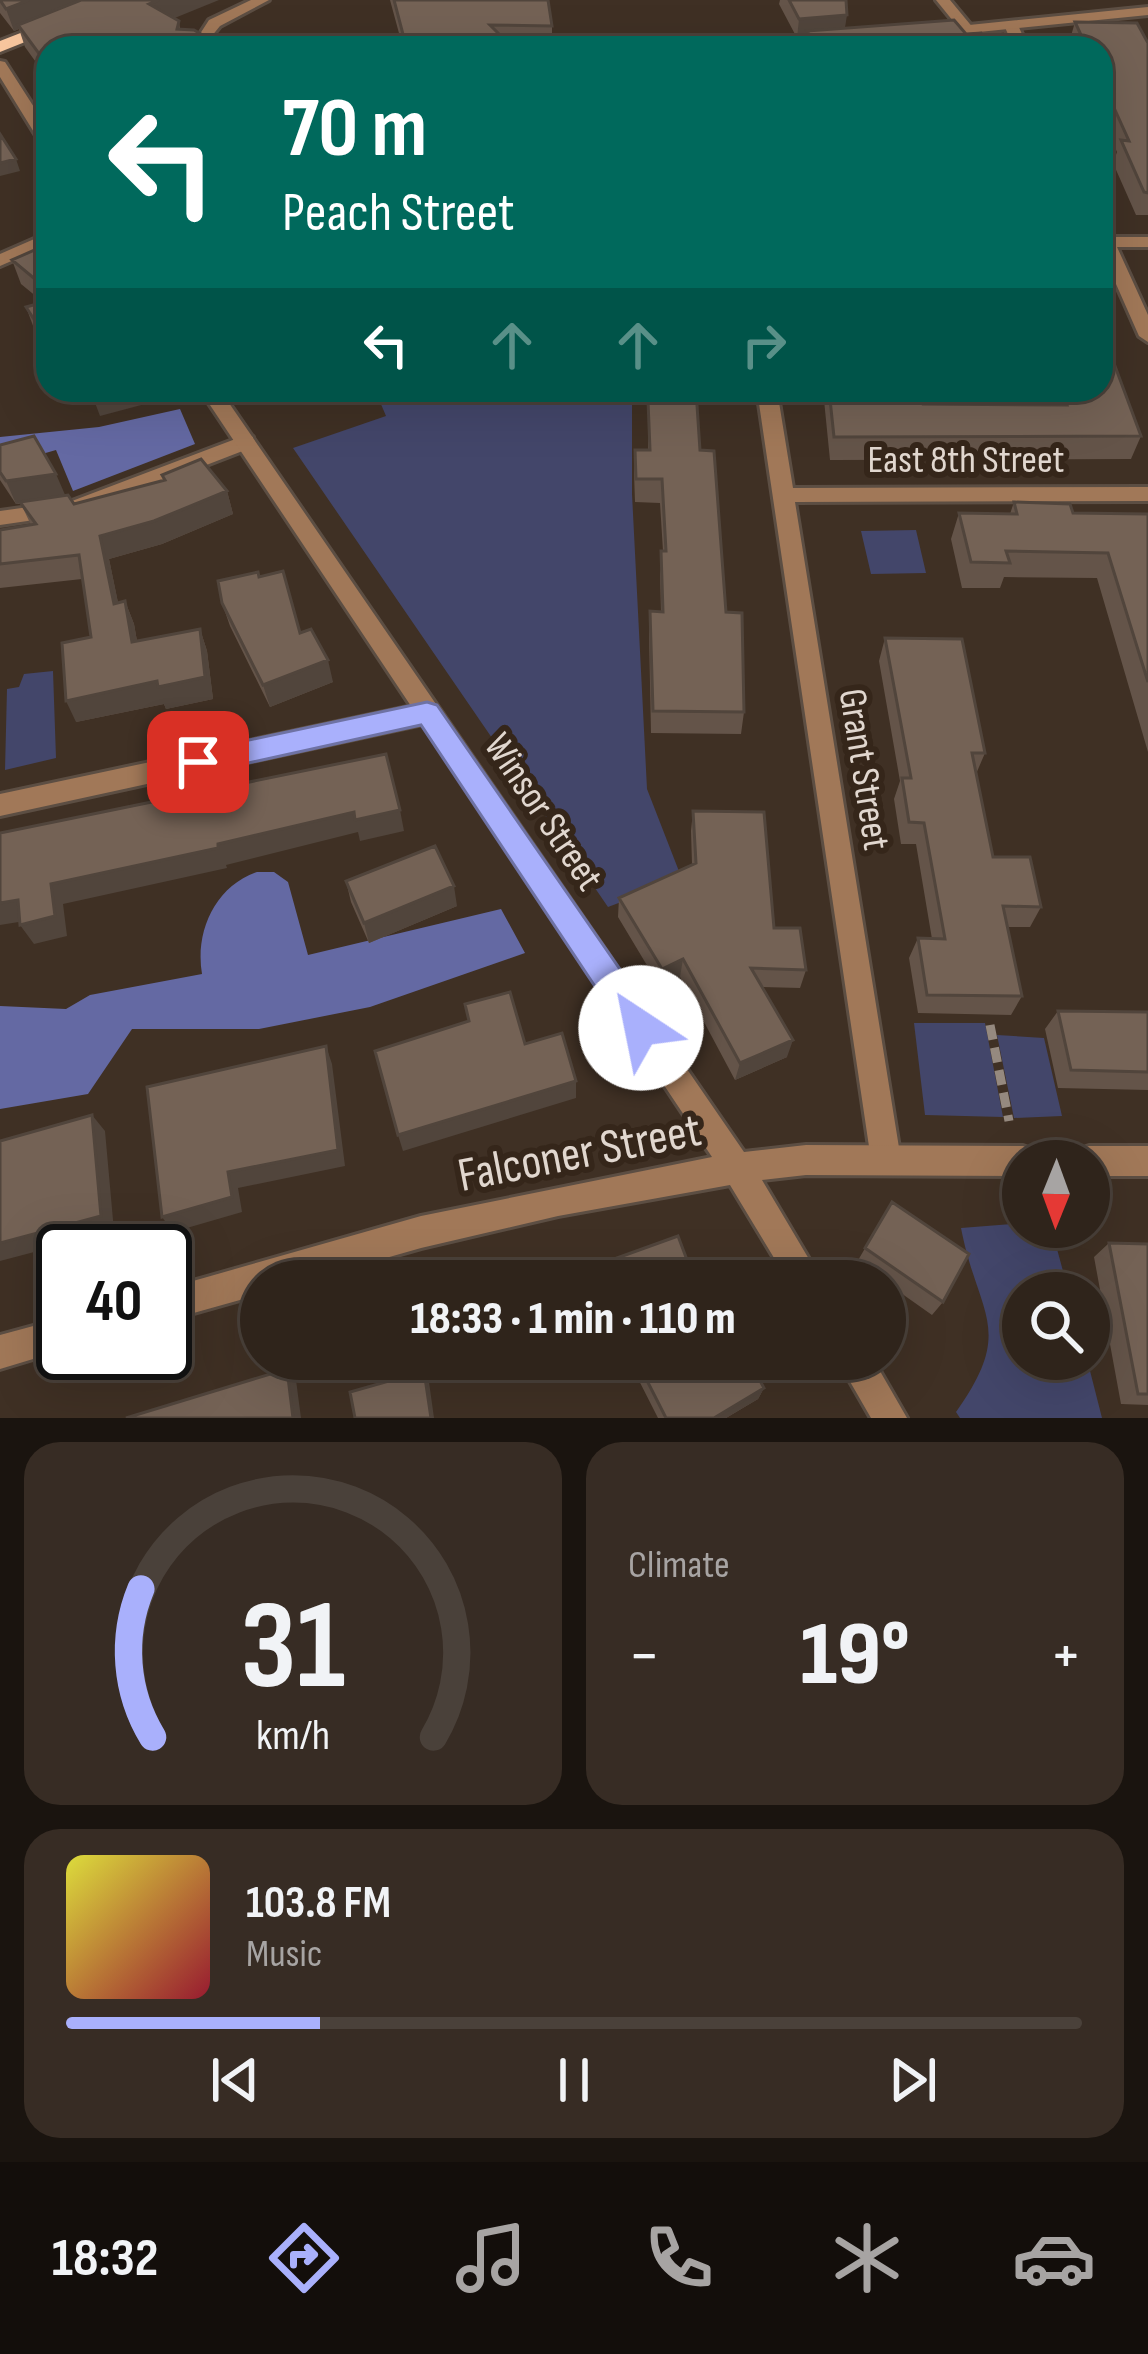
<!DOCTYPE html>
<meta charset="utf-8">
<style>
:root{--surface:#2f241b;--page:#372c24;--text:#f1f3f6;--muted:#a7a4a3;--line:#4a413a;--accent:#a9b0fc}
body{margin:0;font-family:"Sofia Sans Condensed",sans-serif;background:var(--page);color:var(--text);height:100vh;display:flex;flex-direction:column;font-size:45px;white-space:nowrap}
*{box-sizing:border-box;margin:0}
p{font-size:39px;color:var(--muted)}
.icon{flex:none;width:66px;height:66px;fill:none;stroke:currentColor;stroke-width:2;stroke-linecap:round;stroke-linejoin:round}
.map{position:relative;height:1418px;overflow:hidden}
.sheet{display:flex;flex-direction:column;gap:24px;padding:24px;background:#1a140f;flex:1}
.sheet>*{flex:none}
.guide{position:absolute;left:36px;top:36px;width:1077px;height:366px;border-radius:36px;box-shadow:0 12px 48px #0002,0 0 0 3px var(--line);background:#00695c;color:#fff;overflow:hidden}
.needle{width:78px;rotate:181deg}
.fabs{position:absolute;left:1002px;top:1140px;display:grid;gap:24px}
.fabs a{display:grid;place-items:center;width:108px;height:108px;border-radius:50%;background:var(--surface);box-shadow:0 12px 48px #0002,0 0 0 3px var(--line);font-size:60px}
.speed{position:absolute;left:36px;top:1224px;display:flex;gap:24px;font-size:60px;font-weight:700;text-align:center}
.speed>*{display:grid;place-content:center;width:156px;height:156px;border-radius:50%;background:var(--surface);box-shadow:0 12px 48px #0002,0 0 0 3px var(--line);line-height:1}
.speed .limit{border:6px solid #111;border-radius:18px;background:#fff;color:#111}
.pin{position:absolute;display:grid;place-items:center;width:102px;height:102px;color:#fff;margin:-51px;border-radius:24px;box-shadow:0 6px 18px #0006}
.me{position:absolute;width:132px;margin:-66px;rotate:326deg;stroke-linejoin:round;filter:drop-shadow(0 0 9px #0008)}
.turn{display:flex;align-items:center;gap:42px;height:252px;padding:0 48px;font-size:54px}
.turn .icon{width:156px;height:156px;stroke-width:2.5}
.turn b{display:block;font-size:84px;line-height:102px}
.lanes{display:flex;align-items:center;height:114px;padding:0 48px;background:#0003;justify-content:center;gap:60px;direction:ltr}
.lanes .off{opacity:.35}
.big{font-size:90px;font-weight:800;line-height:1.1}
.sheet .tile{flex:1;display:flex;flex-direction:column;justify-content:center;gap:18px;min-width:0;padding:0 42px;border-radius:36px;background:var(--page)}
.sheet .dial{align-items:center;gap:0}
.dial svg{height:312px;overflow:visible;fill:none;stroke:var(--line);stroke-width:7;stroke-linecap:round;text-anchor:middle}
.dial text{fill:var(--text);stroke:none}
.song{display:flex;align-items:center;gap:36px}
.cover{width:144px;height:144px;border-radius:18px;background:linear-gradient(135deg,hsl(60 70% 55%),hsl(350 70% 35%))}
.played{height:12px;border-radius:6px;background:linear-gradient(90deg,var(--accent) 25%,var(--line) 25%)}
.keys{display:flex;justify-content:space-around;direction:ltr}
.heat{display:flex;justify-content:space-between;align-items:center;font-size:66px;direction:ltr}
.sheet .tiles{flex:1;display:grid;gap:24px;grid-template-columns:1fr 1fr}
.tile:last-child{grid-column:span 2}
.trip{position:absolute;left:240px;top:1260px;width:666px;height:120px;border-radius:60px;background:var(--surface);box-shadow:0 12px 48px #0002,0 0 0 3px var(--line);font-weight:800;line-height:120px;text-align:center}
.tab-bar{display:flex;height:192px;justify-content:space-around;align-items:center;background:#130e0b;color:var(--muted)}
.tab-bar .icon{width:84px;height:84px}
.tab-bar .selected{color:var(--accent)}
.tab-bar b{font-size:54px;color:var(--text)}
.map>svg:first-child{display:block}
.green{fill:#43466a}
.forest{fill:#6469a3}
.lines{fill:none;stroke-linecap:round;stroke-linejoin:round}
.minor-casing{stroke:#5c4e43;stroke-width:6}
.tertiary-casing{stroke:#5c4e43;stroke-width:6}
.primary-casing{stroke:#5c4e43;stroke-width:6}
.path{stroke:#95897f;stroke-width:9;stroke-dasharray:15 8;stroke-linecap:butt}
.minor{fill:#a17858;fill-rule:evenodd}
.tertiary{fill:#a17858;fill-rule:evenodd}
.primary{fill:#f7c59d;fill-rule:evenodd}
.wall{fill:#645449}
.shaded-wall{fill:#51453c}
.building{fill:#746255;stroke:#51453c;stroke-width:3}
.route{fill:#a9b0fc;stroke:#6e72a4;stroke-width:3}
.labels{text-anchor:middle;stroke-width:12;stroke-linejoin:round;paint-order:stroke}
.street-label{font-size:39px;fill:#e1d7cf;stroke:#35261a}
.near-street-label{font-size:48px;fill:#e1d7cf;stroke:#35261a}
</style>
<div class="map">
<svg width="1148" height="1418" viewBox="0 0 1148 1418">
<rect width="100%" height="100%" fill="#3f3024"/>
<path class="green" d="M375 390H632V494L647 789 682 879 608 907 293 448 386 416Z
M916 530 926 573 871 574 861 531Z
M53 671 56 758 5 770 7 689 19 687 24 674Z
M914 1023H985L1003 1117 925 1115Z
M997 1035 1044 1038 1062 1116 1014 1118Z
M1023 1223V1227H1051L1069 1293H1023V1359H1087L1102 1418H960L956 1412C1016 1328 978 1316 961 1228Z"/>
<path class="forest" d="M180 409 195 444 73 491 56 450 0 466V437L99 427Z
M257 872H274L288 882 308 955 501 909 525 953 370 1007 259 1029H132L88 1094 0 1109V1006L66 1009 90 995 202 974C195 933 214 887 257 872Z"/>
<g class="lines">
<defs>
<path id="minor" d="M251 0H269L220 26 202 48H185L198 37 209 20Z
M936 0H950L974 29 972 32H962Z
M1011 21 1018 25 1028 48H1014L1004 25Z
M1101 225 1107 226 1113 237H1148V247H1117L1148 315V342L1139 336 1101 250Z
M48 233V245L0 266V254Z
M757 390H777L793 488 1148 487V501L795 502 901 1160 897 1171 886 1175 875 1171 871 1160Z
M246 435 253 437V447L82 513 0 525V511L72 501Z
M427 703 436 706 439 713 436 720 427 723 0 816V794Z"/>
<path id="tertiary" d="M1148 7V15L930 37 923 33 930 29Z
M835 38 842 42 840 45 770 48 777 44Z
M0 61 5 62 48 129V147L40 142 0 77Z
M200 390H220L744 1152 806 1145 1023 1146 1034 1150 1038 1161H1023V1176L806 1175 762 1180 822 1281H788L730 1185 558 1216 421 1248 305 1281H261V1294L165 1321V1289L421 1216 712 1157Z
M1089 1146H1148V1176H1089V1161H1074L1078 1150Z
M63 1318V1350L0 1369V1335Z
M837 1359H873L907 1418H871Z"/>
<path id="primary" d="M105 0H130L0 52V41Z"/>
</defs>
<use href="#minor" class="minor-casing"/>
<use href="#tertiary" class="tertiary-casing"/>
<use href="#primary" class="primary-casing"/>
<path class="path" d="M990 1025 1009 1121"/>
<use href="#minor" class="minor"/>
<use href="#tertiary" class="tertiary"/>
<use href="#primary" class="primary"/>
</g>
<path class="wall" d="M0 0 174 18 179 21 180 29 48 48V79L25 47 19 29 14 31 0 13Z
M390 0H548L552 26V47L403 48Z
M780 0H846L845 28 966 34 987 48H805L807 37 797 38 779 4Z
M1075 22 1148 43V215H1136L1113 163 1117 152 1101 116V48H1071L1069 43Z
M48 244V351L35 331 26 307 43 302 21 284 12 260Z
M1101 310 1109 331 1105 340 1141 436 1131 459 830 460 823 390H897L898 394 923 404 1051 405 1046 390H1101Z
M649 390H707L706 405H697L700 450 726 612 744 712 741 734 651 733 649 634 650 611 661 612 660 574 663 551 660 503 635 502 634 473 635 450H648Z
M0 445 74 504 163 480 162 475 227 491 233 514 162 544 109 559 118 603 125 601 134 624 137 641 200 629 207 651 213 699 166 709 164 704 76 722 91 637 82 579 0 588V530L31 525 21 504H16L0 480Z
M1014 502 1073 513 1148 514V752L1097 578 1004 577 1000 588H962L951 539 959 513 1010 514Z
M259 577 333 682 270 707 230 626 222 603Z
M885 638 985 753 976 774 993 857 1041 907 1030 927H1008L1022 996 1011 1015 918 1013 909 958 918 938 932 939 916 844H901L894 799 900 781 879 661Z
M693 811 774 928 806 970 800 988 762 987 787 1057 735 1080 680 977 660 987 618 917 619 898 692 864 691 831Z
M346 881 457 906 369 943 351 902Z
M1058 1011 1148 1012V1090L1058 1088 1045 1029Z
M892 1202 943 1302 932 1315 857 1262Z
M1109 1243 1148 1244V1405L1121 1404 1094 1257Z
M628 1359H748L764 1388 758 1399 726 1418H658Z"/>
<path class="shaded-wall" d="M29 0H93L18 25 19 29 14 31 6 9Z
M159 0H219L155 26 149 4Z
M847 15 844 33 807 31V37L797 38 799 19Z
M16 159 20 171 0 176V163Z
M98 390H157L160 400 100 416 91 392Z
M56 474 66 497 16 504 6 481Z
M227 491 233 514 162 544 109 559 123 626 114 604 100 536Z
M125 601 134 624 141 664 132 642Z
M200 629 207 651 213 699 166 709 164 704 76 722 66 701 157 681Z
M328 660 333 682 270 707 263 685Z
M400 810 404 831 360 841 358 832 226 865 227 868 63 904 67 936 34 944 20 925 51 884 354 812Z
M454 886 457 906 369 943 364 923Z
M18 900 31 920 0 925V903Z
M683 959 680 977 660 987 662 969Z
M793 1040 787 1057 735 1080 740 1063Z
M326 1046 332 1064 345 1166 238 1188 242 1212 173 1232 162 1217 228 1172Z
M576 1081V1098L403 1151 398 1135Z
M92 1115 105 1131 114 1231 0 1261V1243Z
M287 1369 296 1380 301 1418H293Z
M424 1371 429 1382 434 1418H431Z
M764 1388 758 1399 726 1418H714Z"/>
<path class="building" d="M0 0H29L6 9Z
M81 0H159L149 4 179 21 177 29 194 30 213 41V48H48V66L18 25Z
M394 0H548L552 26 490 25 499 34 405 42Z
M789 0H846L847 15 799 19Z
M954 20 966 34 981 33 987 48H817L807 31Z
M1075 22 1137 23 1148 43V193L1144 192 1121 140 1129 141 1101 79V48H1087Z
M0 134 16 159 0 163Z
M48 244V290L12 260Z
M48 301V341L26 307Z
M1101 310 1109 331H1102L1141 436 834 437 829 390H897L898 394H920L923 404 1067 405 1062 390H1101Z
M652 390H696L700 450 714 451 726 612 742 613 744 712 653 711 650 611 663 612 661 551H666L662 479H636L635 450H650L648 401H652Z
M34 436 56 474 6 481 0 472V445Z
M201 459 227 491 154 521 100 536 114 604 125 601 132 642 200 629 205 677 158 687 157 681 66 701 62 643 91 637 79 555 0 564V530L36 524 20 502 68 495 74 504 165 480 162 475Z
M1014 502 1070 504 1073 513 1148 514V682L1108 553 1006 551 1010 563 971 562 959 513 1017 514Z
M283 571 300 633 311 629 328 660 263 685 222 603 218 581 258 572 259 577Z
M885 638 962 639 985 753H972L993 857H1030L1041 907 1003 906 1022 996 927 995 918 938 945 939 924 823 909 822 902 778H911Z
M386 754 400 810 355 820 354 812 218 844V848L51 884 55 916 20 925 18 900 0 903V833Z
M693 811 764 812 774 928H800L806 970 751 968 793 1040 740 1063 683 959 662 969 619 898 696 863Z
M435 846 454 886 364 923 346 881Z
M510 992 525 1044 562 1033 576 1081 398 1135 375 1051 469 1021 465 1004Z
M1058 1011 1148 1012V1072L1071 1070Z
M326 1046 338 1150 228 1172 232 1197 162 1217 147 1087Z
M92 1115 101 1216 0 1243V1141Z
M892 1202 969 1254 943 1302 865 1248Z
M678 1236 695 1281H597L592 1267Z
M1109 1243 1148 1244V1394H1138Z
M636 1359H748L764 1388 714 1418H666Z
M287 1369 293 1418H126Z
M424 1371 431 1418H355L350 1392Z"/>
<path class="route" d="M427 702 437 705 653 1017 658 1028 653 1039 641 1043 630 1039 421 725 198 774 188 770 184 762 188 754 198 751Z"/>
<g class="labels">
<g class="street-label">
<text x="966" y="472">East 8th Street</text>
<text transform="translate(866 769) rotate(81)" y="14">Grant Street</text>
<text transform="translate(545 811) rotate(56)" y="14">Winsor Street</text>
</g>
<g class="near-street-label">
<text transform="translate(579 1151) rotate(-11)" y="17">Falconer Street</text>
</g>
</g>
</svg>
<div class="fabs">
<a><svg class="needle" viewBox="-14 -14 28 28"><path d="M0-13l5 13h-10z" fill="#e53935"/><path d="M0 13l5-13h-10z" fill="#a7a4a3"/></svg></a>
<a><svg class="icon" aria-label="search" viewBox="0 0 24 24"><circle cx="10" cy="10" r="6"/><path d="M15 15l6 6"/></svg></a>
</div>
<div class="speed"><div class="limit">40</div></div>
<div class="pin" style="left:198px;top:762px;background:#d93025"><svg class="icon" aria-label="arrive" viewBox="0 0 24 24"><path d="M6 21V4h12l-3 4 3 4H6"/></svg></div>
<svg class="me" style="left:641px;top:1028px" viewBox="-20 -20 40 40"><circle r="19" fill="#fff"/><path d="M0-13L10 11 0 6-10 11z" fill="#a9b0fc"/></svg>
<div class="trip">18:33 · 1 min · 110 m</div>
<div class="guide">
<div class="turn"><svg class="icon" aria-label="left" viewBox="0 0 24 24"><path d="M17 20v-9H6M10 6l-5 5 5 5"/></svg><div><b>70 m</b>Peach Street</div></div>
<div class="lanes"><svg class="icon" aria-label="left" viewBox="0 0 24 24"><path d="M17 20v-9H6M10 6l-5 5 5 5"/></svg><svg class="icon off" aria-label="ahead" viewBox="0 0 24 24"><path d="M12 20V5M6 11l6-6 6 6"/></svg><svg class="icon off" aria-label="ahead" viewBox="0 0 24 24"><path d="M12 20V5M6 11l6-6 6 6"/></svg><svg class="icon off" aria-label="right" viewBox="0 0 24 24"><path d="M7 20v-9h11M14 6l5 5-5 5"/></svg></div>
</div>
</div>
<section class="sheet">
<div class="tiles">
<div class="tile dial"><svg viewBox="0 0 100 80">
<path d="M14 69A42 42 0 1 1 86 69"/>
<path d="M14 69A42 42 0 0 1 11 31" stroke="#a9b0fc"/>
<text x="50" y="56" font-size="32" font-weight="700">31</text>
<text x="50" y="72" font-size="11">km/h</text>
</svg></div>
<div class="tile"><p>Climate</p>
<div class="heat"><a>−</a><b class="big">19°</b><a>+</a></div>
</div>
<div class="tile">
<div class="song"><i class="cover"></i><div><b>103.8 FM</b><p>Music</p></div></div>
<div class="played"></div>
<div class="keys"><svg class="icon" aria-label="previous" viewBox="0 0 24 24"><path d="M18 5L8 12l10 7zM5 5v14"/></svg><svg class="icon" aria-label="pause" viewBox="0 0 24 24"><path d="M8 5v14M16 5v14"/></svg><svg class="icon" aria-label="next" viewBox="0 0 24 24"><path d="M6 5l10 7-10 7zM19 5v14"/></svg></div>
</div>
</div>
</section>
<nav class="tab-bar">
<b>18:32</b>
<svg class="icon selected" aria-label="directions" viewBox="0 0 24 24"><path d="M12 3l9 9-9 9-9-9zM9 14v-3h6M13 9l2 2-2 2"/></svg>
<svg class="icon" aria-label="music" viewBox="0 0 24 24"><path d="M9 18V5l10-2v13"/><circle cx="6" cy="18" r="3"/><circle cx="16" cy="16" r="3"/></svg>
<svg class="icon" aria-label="phone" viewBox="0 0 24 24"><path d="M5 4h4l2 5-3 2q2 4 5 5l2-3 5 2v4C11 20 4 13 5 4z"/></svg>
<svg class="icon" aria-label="climate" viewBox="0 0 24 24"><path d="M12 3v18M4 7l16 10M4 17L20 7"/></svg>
<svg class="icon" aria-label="car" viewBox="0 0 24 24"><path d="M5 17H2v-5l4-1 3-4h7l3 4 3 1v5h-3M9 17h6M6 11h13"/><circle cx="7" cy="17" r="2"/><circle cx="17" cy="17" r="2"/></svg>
</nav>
